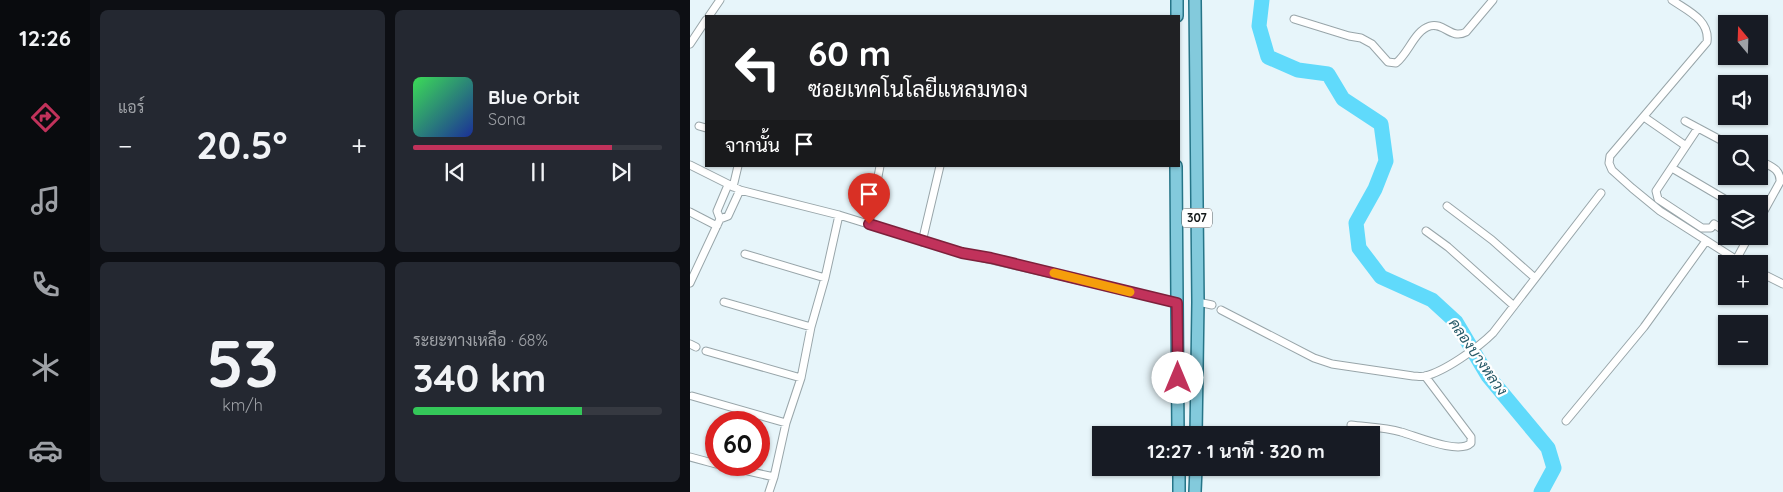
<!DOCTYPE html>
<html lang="th">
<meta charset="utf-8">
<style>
:root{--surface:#171b24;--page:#242831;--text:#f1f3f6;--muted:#9ea1a6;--line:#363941;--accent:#c1325b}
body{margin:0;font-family:Quicksand,Sarabun,sans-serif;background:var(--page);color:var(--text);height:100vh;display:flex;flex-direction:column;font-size:19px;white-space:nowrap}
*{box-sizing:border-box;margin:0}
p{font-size:16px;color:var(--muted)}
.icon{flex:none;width:28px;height:28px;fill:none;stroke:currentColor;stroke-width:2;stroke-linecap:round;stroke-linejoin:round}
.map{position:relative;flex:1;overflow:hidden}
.details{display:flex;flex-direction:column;gap:10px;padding:10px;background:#0d0f14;width:600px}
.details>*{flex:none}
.guide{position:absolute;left:15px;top:15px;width:475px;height:152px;border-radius:0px;box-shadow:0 1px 4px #0004;background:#202124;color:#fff;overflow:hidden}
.needle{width:32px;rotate:341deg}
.buttons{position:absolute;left:1028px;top:15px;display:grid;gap:10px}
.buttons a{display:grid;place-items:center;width:50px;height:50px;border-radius:0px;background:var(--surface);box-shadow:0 1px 4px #0004;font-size:25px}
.speed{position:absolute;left:15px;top:411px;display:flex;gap:10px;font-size:25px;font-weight:700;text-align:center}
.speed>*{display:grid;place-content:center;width:65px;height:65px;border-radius:50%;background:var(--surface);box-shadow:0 1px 4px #0004;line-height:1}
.speed .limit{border:8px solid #d22;background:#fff;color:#111}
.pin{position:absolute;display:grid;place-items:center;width:42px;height:42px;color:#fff;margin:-51px -21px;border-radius:50% 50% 50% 0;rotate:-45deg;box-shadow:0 0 5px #0007}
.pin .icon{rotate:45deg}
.me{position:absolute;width:55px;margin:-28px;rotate:0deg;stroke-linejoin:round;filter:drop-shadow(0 0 4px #0008)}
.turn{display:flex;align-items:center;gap:18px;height:105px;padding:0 20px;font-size:22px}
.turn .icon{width:65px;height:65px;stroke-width:2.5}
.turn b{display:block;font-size:35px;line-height:42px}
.then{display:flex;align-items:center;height:48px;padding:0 20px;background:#0003;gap:10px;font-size:19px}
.big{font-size:38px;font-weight:700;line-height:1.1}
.details .card{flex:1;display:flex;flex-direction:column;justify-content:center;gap:8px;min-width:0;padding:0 18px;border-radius:8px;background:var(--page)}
.details .dial{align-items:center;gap:0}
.dial b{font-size:65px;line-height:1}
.song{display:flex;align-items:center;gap:15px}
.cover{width:60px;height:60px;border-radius:8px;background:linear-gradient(135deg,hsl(130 70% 55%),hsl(230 70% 35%))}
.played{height:5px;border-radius:2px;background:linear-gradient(90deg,var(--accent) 80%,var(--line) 80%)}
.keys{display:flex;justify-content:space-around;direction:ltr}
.heat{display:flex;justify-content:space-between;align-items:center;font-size:28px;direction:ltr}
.charge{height:8px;border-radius:4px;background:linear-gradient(90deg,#34c759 68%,var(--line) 0)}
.details .tiles{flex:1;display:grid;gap:10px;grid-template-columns:repeat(2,1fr)}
.trip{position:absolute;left:402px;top:426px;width:288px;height:50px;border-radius:0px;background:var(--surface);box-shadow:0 1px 4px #0004;font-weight:700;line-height:50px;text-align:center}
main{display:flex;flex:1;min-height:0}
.tab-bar{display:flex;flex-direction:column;width:90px;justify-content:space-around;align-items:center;background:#090b0e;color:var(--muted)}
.tab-bar .icon{width:35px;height:35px}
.tab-bar .on{color:var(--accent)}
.tab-bar b{font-size:22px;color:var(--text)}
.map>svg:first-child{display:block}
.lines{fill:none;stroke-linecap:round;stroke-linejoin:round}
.river{stroke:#60dafb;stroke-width:15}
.street-casing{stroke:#98a5a9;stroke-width:9}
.primary-casing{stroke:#267588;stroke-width:14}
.street{stroke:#fff;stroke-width:7}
.primary{stroke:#83cadc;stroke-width:11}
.route-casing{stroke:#7d203b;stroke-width:12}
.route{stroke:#c1325b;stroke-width:9}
.slow{stroke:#f59e0b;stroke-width:9}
.labels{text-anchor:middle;stroke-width:4.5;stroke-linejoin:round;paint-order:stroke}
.shield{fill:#fff;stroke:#5a5e5f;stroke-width:1}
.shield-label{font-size:12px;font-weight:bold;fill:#14191a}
.water-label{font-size:15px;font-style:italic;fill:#265967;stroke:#fff}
</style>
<main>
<nav class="tab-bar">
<b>12:26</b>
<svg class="icon on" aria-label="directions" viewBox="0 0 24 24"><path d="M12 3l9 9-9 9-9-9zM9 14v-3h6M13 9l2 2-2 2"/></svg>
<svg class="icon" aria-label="music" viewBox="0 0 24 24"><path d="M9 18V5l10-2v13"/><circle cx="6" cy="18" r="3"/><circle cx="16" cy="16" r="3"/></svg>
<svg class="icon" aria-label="phone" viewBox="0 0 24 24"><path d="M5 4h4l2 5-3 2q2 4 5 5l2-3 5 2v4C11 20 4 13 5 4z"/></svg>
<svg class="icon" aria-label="climate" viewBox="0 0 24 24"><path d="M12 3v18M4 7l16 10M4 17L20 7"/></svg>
<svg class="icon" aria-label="car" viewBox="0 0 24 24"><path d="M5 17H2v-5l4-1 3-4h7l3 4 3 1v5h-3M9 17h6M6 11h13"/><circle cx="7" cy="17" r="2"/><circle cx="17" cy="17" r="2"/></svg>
</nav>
<section class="details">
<div class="tiles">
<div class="card"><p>แอร์</p>
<div class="heat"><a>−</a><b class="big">20.5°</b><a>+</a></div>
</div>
<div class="card">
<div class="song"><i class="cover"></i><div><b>Blue Orbit</b><p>Sona</p></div></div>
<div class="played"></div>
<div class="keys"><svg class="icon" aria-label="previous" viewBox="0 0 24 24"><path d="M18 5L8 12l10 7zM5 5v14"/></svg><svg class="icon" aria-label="pause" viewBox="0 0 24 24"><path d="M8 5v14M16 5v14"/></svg><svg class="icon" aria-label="next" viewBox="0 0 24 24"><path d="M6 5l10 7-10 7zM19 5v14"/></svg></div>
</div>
<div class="card dial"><b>53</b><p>km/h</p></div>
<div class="card"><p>ระยะทางเหลือ · 68%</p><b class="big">340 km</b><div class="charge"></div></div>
</div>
</section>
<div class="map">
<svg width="1093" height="492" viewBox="0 0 1093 492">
<rect width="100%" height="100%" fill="#e7f5fa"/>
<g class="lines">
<path class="river" d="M572 0 569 26 578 57 608 70 638 74 653 99 691 124 696 161 685 189 666 223 669 248 691 277 742 300 766 322 798 376 858 448 864 468 851 492"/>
<defs>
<path id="street" d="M982 0C998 11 1020 20 1017 42L920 156 919 163 922 170 942 188 970 211 1053 264
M19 16 30 0
M604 19 659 36 671 38 682 44 698 62 706 63C719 53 724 31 740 26 754 22 761 40 776 32L803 0
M0 44 16 20
M954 117 996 146
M995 121 1038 144
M9 126 16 128
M1008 128 966 191 968 199 1012 228H1021L1024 224 1036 232
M1069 160C1079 166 1091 168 1090 182L1069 220
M0 165 50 190 149 215 272 253 487 303
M982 168 1043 204
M43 187 48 166
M757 206 802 240 845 278
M0 212 27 226
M30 219 38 216 50 190
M179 224 190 166
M736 231 758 247 824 306
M1044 236 1055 243
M232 242 250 166
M55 254 135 278
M1046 260 1059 236
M1069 272 1093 284
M0 283 30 219 27 211 38 185
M34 302 121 327
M508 302 522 305
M531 310 624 358 642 364 723 376C727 376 731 377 735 376 754 372 789 347 803 333L911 193
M0 344 6 347
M16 351 111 378
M2 396 96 423
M876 421 954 327 1016 241
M661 425C677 427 695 427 711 432 726 436 769 455 781 443V437L735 376
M0 457 26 464
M31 465 84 477
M79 492 84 477 96 423 111 378 121 327 135 278 149 215"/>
<path id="primary" d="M505 0 508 302 506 435
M487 16V0
M486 166 488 435
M489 468V492
M505 492 506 468"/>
</defs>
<use href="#street" class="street-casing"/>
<use href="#primary" class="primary-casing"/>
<use href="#street" class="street"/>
<use href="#primary" class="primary"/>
</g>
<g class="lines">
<defs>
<path id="route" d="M179 224 272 253 301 258 487 303 488 378"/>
</defs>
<use href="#route" class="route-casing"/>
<use href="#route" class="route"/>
<path class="slow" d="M364 273 440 292"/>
</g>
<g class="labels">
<rect class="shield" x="492" y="208.5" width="30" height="19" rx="4"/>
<g class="shield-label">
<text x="507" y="222">307</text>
</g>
<g class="water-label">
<text transform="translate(788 357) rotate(55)" y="5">คลองบางหลวง</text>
</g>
</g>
</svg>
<div class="buttons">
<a><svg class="needle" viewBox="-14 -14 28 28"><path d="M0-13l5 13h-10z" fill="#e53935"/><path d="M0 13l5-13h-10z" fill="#9ea1a6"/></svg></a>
<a><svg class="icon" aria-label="sound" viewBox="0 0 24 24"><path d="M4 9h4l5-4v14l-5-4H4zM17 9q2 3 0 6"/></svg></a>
<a><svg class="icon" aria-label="search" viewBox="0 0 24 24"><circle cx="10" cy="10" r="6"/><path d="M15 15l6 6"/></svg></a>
<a><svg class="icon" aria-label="layers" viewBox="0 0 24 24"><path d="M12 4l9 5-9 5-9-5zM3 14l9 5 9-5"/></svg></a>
<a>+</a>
<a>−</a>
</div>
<div class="speed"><div class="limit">60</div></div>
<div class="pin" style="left:179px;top:224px;background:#d93025"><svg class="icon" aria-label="arrive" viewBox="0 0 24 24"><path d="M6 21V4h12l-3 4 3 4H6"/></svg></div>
<svg class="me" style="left:488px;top:378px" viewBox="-20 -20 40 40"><circle r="19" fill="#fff"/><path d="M0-13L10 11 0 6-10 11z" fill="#c1325b"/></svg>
<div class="trip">12:27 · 1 นาที · 320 m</div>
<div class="guide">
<div class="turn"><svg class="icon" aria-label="left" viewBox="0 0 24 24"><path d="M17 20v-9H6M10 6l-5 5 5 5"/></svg><div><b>60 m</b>ซอยเทคโนโลยีแหลมทอง</div></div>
<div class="then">จากนั้น<svg class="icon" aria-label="arrive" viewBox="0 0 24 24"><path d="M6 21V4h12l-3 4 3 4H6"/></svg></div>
</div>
</div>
</main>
